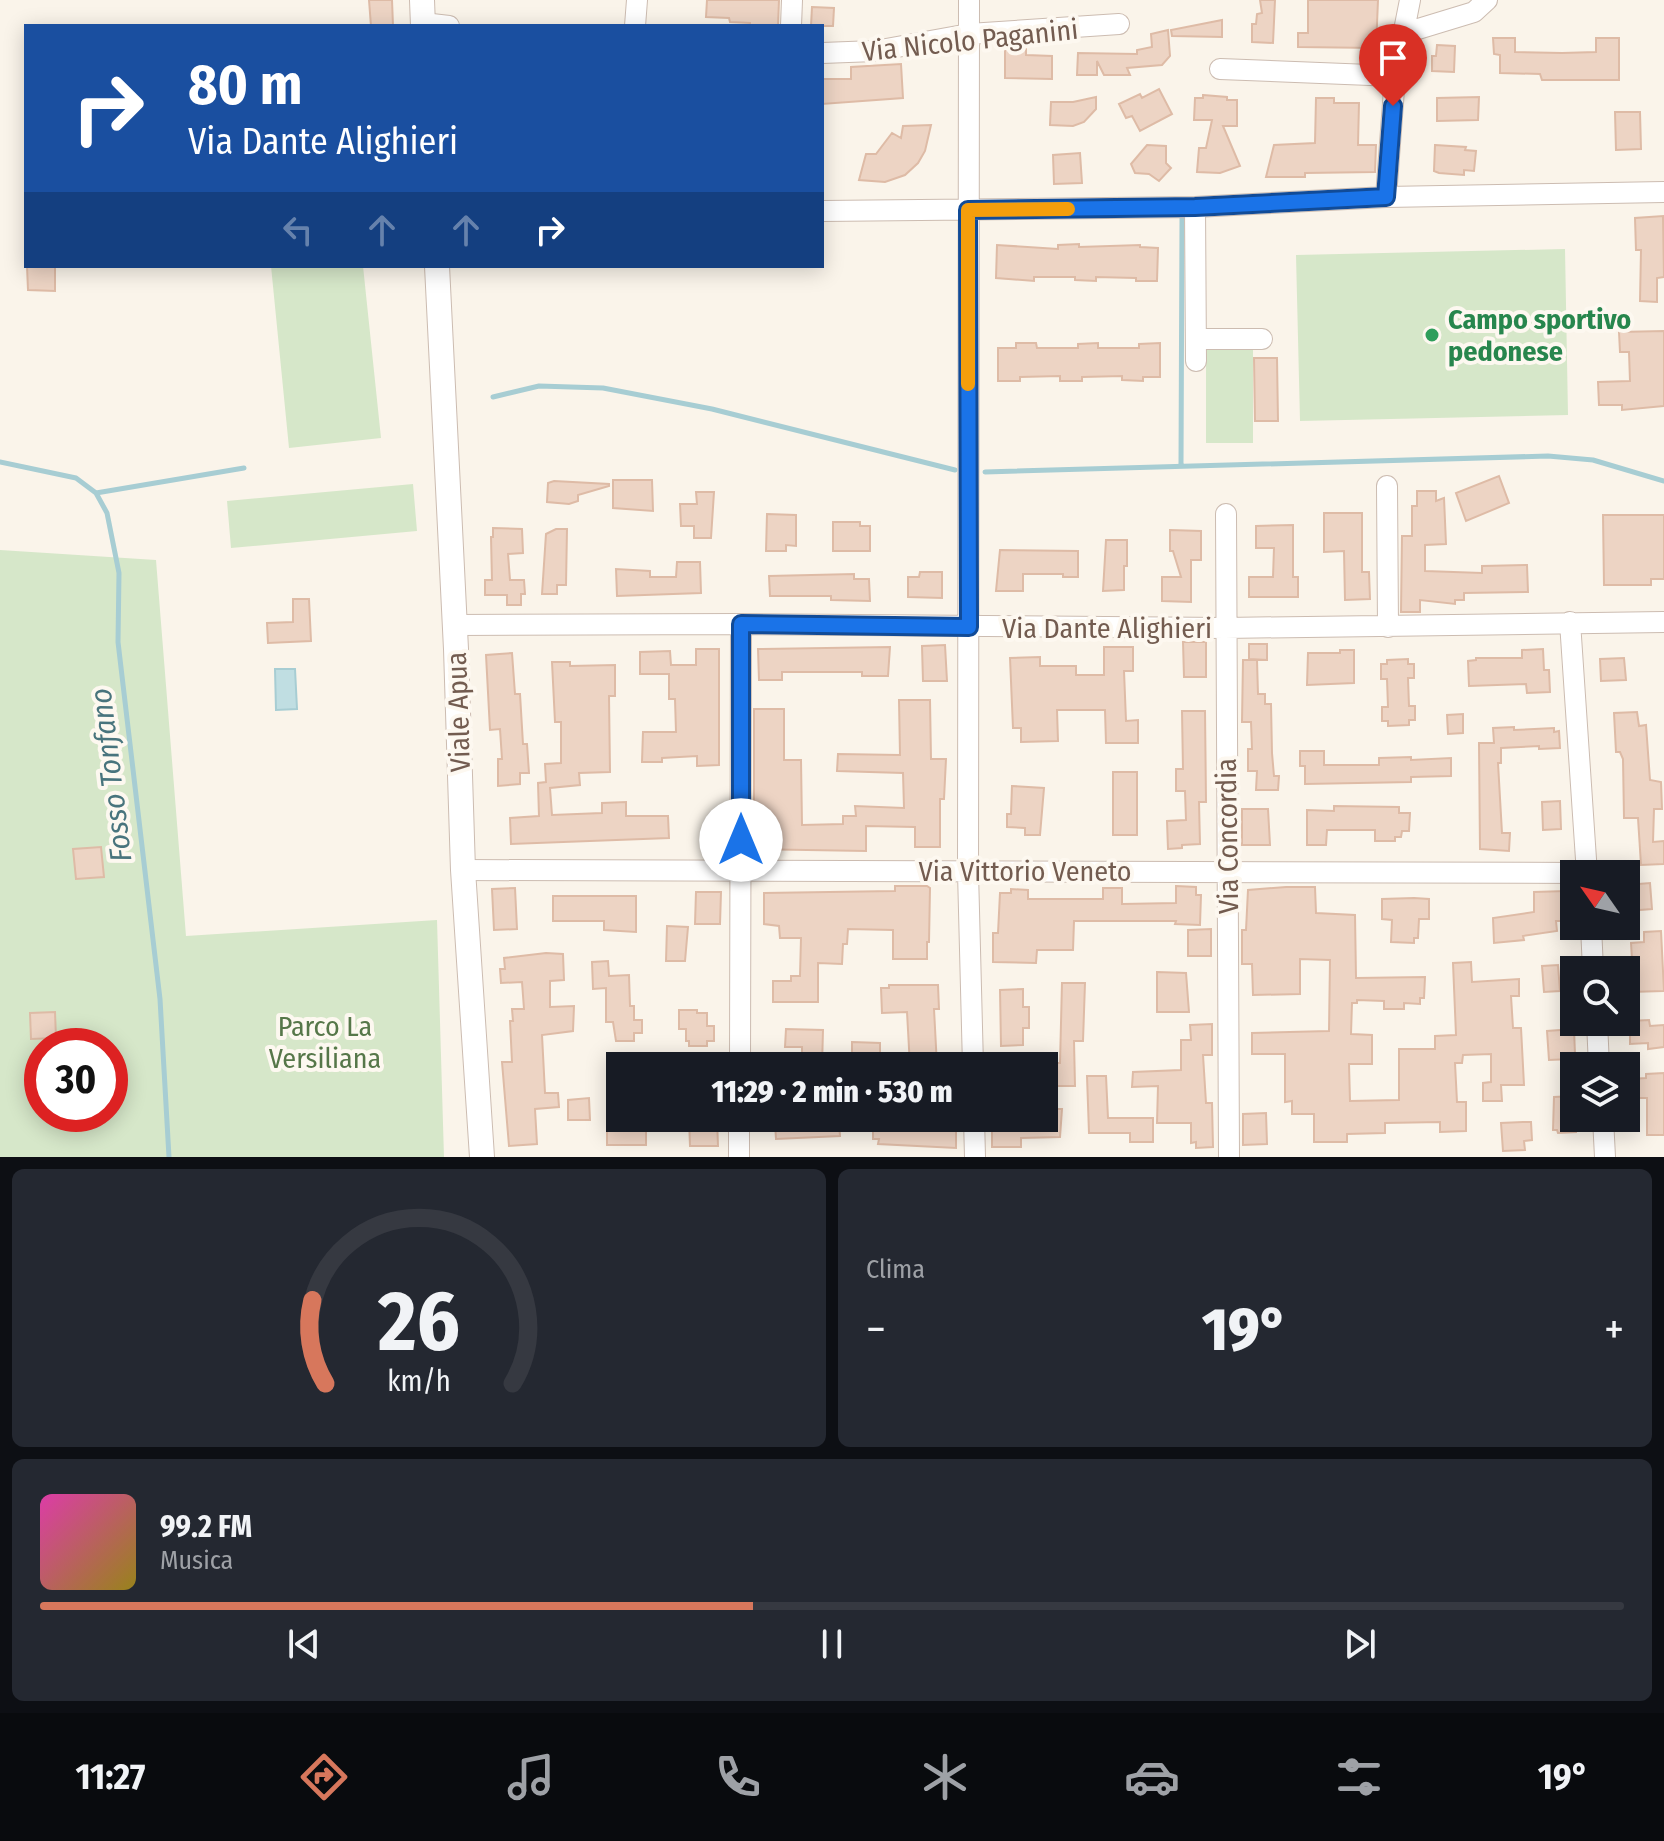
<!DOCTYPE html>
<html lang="it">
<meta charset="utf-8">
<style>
:root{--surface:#171b24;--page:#242831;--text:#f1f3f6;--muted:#9ea1a6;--line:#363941;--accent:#d7775c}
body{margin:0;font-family:"Fira Sans Condensed",sans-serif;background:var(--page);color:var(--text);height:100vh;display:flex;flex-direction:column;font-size:30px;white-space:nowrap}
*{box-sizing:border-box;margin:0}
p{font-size:26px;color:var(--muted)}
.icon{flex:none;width:44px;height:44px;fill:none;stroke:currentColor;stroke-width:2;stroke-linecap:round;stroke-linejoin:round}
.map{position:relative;height:1157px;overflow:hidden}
.panel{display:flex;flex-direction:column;gap:12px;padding:12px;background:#0d0f14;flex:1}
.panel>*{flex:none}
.banner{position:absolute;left:24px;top:24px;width:800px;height:244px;border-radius:0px;box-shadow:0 4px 20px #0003;background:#1a4fa0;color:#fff;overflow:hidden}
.needle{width:52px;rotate:304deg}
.fabs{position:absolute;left:1560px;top:860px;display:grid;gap:16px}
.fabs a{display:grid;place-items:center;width:80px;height:80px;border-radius:0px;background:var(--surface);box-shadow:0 4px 20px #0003;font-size:40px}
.speed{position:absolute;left:24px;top:1028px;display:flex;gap:16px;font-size:40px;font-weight:700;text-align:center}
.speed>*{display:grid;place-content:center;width:104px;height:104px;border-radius:50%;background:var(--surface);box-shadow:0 4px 20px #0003;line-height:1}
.speed .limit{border:12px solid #d22;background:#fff;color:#111}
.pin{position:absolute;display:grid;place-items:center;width:68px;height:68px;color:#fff;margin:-82px -34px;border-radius:50% 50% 50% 0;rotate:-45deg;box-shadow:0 0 8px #0007}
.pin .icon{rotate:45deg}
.me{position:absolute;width:88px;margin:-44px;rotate:0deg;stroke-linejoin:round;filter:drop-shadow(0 0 6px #0008)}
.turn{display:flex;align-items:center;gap:28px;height:168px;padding:0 32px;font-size:36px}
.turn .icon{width:104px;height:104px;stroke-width:2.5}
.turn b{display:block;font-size:56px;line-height:68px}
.lanes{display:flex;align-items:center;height:76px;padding:0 32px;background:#0003;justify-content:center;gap:40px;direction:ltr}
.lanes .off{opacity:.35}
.big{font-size:60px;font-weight:800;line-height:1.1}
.panel .card{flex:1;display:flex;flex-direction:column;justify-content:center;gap:12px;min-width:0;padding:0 28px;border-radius:12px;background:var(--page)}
.panel .dial{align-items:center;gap:0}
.dial svg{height:208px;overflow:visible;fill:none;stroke:var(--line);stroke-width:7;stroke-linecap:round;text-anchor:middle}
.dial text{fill:var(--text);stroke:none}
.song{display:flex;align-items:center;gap:24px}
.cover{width:96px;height:96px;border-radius:12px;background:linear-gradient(135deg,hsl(320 70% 55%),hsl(50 70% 35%))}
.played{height:8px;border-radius:4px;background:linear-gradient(90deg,var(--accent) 45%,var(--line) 45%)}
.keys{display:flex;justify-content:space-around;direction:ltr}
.heat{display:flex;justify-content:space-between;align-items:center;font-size:44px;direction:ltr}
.panel .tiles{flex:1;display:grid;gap:12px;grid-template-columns:1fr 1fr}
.card:last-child{grid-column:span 2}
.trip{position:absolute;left:606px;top:1052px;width:452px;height:80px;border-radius:0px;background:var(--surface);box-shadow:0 4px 20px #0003;font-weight:800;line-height:80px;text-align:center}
.tabs{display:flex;height:128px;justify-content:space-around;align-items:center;background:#090b0e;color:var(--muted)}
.tabs .icon{width:56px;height:56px}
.tabs .selected{color:var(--accent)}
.tabs b{font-size:36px;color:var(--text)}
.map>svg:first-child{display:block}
.green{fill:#d6e7c9;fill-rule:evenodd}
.water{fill:#c0dee2;stroke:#a7cdd3;stroke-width:2}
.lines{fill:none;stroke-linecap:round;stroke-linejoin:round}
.stream{stroke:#a7cdd3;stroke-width:5}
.building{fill:#edd4c4;stroke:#debba6;stroke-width:2}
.minor-casing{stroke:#ccbcb1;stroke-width:22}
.tertiary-casing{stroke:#ccbcb1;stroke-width:26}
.minor{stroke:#fff;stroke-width:20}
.tertiary{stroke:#fff;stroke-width:24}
.route-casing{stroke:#114b97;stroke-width:20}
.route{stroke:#1a73e8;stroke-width:14}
.slow{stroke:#f59e0b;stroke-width:14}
.leisure-dot{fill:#2e9e5b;stroke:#fdf8f0;stroke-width:3}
.labels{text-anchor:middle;stroke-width:8;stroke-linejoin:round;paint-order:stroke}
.street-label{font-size:28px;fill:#735c50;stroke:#fdf8f0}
.leisure-label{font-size:28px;font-weight:bold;fill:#27864d;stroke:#fdf8f0;text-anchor:start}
.park-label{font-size:28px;fill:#567749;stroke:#fdf8f0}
.water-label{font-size:30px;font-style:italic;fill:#48747d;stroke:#fdf8f0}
</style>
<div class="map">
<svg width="1664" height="1157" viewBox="0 0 1664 1157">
<rect width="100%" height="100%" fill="#faf4ea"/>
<path class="green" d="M1565 249 1568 415 1300 421 1296 255Z
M271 266H363L381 438 289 448Z
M1206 346H1253V443H1206Z
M413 484 417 531 231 548 227 501Z
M0 550 156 560 186 936 437 920 444 1157H0ZM42 1046H110V1114H42Z"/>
<path class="water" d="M275 669H295L297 709 276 710Z"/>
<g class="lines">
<path class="stream" d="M493 397 539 386 603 388 712 409 955 470
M0 462 76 478 96 493 107 513 119 573 118 642 160 999 169 1157
M1181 466 1182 218
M985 472 1548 456 1593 460 1664 481
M96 493 244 468"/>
</g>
<path class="building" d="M369 0H392L393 26H371Z
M707 0H779L778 26 750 25V23L730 22 729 18 706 17Z
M1260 0H1275L1273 43 1252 42V24H1256L1257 14 1262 13Z
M1308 0H1378L1376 48 1298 47V33H1308Z
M812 7 834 8 833 26H811Z
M1222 20V37L1172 36 1171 30Z
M1168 30 1170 56 1162 65 1127 68 1130 75H1104L1097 61V75H1077L1078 53 1137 54V50L1152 47 1151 34Z
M1493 38H1515V52L1562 53 1596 52V38H1619V80H1542L1540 74 1500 73V55L1494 54Z
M1437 45 1455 46 1454 72 1432 71V56H1436Z
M1005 47H1026V55L1052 56V79L1005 78Z
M901 64 903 98 822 104V79H851V67Z
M1159 89 1172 114 1140 131 1132 116 1126 118 1119 104 1140 94 1142 98Z
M1203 95 1227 97V100H1237V126H1223L1240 166 1220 173 1197 172 1199 148H1206L1212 120H1194L1195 98H1203Z
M1096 97V109L1084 122 1073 126 1050 125 1051 102H1073Z
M1479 97 1478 120 1437 121V98Z
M1316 98H1334V103H1359L1358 145H1376L1375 172 1305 173V177H1266L1274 145 1315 143Z
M1615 112H1640L1641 149 1616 150Z
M931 125 925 151 918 163 905 175 885 182 859 180 866 154H876L892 133 901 138 903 126Z
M1147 145 1166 146V163L1171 168 1159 181 1149 174 1135 173 1131 164Z
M1435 145 1466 147 1465 150 1476 151 1474 171 1464 170V175L1439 173 1434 171Z
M1080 153 1082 183 1054 184 1053 155Z
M1663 216 1664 277 1657 278V302L1640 301 1641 250H1636L1635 218Z
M1079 244V247L1140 245V247L1158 248 1157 281H1136V278L1096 277V281L1075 280V277H1034V281L996 278 997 245 1058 249V245Z
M27 266H55V291L28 290Z
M1664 331V406L1622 410V405H1599L1598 382 1630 381 1629 352H1620L1619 332Z
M1016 343H1036L1037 348H1078V344L1098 343V348H1139V344L1160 343V377H1143V381L1122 380V376L1082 377V381H1060V376L1020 377V381H998V348H1016Z
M1254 358H1277L1278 421H1255Z
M1499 476 1509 503 1466 521 1456 493Z
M613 480H652L653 511 613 508Z
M554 481 609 484V486L578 495V501L569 504 547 502 548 483Z
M1417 491H1436V501L1444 498 1446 544 1425 545V571L1482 573V566L1527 565 1528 592 1464 593V600H1455V604L1420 600V612H1401L1402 536H1412V506H1417Z
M696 492H714L711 538H694V526H681L680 504H697Z
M1324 513H1362V572H1369L1370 599 1345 600 1344 551 1324 552Z
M767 514 796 515V546L786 545V551H766Z
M1603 515H1664V579H1651V585H1604Z
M833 522H860V526H870V551H833Z
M1293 525V577H1298V597H1249V577H1273L1274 548H1256V526Z
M493 528 522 529 523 553 508 554 510 580H524L525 594H521V605H507V595H485V580H492L491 537H493Z
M556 529H567L566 585H557V594H542L546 534Z
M1170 530 1201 531V560H1191V602L1162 601V577H1181L1173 551H1170Z
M1106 540H1127V566H1124V590L1103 591Z
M1000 550 1078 551V577H1063V574H1023V591H996Z
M677 562H700L701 593 617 596 616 569 650 571V577H676Z
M920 572H942V598L908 597V577H919Z
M854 574V579H869L870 601 831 600V596H770L769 576Z
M293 599H309L311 641 268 643 267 623 293 622Z
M1183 642H1206V677H1184Z
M1249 644H1267V660L1249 659Z
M945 645 947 681H923L922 646Z
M890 647 888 676H862V672H782V680H759L758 649Z
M1104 647H1133V671H1124L1126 721 1138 720V743H1106L1105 710H1057L1058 741 1021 742V728H1013L1010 658 1040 657V666H1076V675H1104Z
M696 649H719V765L697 766V756L662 758V762H642L643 732H676L675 699H669V674H640V652L670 651 671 665H696Z
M1543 649 1544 670H1549L1550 692 1527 693 1526 684 1469 686 1468 661 1476 660V658H1522V650Z
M1340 650H1354V683L1307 685 1308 653H1340Z
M512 653 515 694H520L523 744H527L529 773H520V784L498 786V759H502L500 729 490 730 486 655Z
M1624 658 1626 680 1601 681 1600 659Z
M1408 659V664H1414V678H1408L1409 706H1415V720H1409V725L1388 726V721H1382V707H1388L1387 679H1381V664H1387V660Z
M1243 660H1257L1258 694H1265V704H1271L1272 753 1274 776H1279L1278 790H1256L1257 771H1248V749H1252L1251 722H1242Z
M552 662H570V666L615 665V696H609L610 772 579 773 580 785 550 788 552 815 602 813V803L626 802V816H668L669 838 511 844 510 818 539 816 538 783 546 782 545 764 561 763V722H555Z
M899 700H930L931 759H946L944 799H940V847H915V827L866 826V851L754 849V709H784V760H801L802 825 843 824V816H856L855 806 904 808 903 773 837 771 838 754 900 755Z
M1182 711H1205L1206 802H1199L1200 844 1182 845V848L1168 849 1167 821 1186 820 1185 791H1176V769H1183Z
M1637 712 1639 726 1646 725 1650 780 1661 782 1662 809H1654L1653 842 1664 841V864L1641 865 1638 818H1624L1623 759 1620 752H1616L1614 713Z
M1463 714V733L1448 734 1447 715Z
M1514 727V730L1554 728V732L1559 731 1560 748 1539 749V746L1501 748V763H1498L1502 833H1510L1509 851 1480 849 1479 743H1494L1493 728Z
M1300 751H1324V765H1379V758L1411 757V760L1451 758V776L1411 777V782L1305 784V766H1300Z
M1113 772H1137V835H1113Z
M1012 786 1044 788 1040 835H1025V828L1007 827V814H1011Z
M1560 801 1561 829 1543 830 1542 802Z
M1334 806 1399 807V813H1410L1409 831H1402L1401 837H1395V841H1375V830H1327L1326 845H1307V810L1334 811Z
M1242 809H1268L1270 845H1242Z
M101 847 104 877 76 879 73 849Z
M1650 883 1652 909 1627 911 1626 885Z
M895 886H927L930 888 929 942H927V959H893V930L848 929 847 944H843L842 964 818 963V1002H773V981H791V976H800L801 938H780L779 926 764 924V893L895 891Z
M1176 886 1196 887V895H1201L1200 925 1175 924 1176 921H1074L1073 950H1037L1036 963 993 962V933H998L1000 893H1011V889L1028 890V899H1103V888H1122V904L1176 903Z
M1286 887H1315L1316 913 1355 915 1356 978 1425 977 1424 998H1420V1004L1404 1003V1009H1384V1001L1357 1000V1003H1352L1351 1034 1372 1035V1064H1349L1350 1101 1399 1100V1049H1435V1036L1456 1035 1453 963 1471 962 1472 982 1519 979V996H1511L1513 1028H1521L1524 1085H1501L1502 1101H1483V1083L1491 1082V1054L1463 1055 1462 1063H1455L1457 1102H1466V1131L1440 1132V1122L1385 1123V1133L1347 1134V1142H1314V1114H1292V1101L1285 1102V1054H1252V1033L1329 1031 1330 960 1300 959V994L1253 995 1252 964H1242V930H1246L1248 890Z
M515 888 517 929 494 930 492 889Z
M1566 891 1567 921H1556L1557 931 1523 936 1524 940 1494 943 1493 918 1534 912V892Z
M696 892H721L720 924H695Z
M553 896H636V932L604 930V921H553Z
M1414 898 1429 899V919H1419L1418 938H1414V943L1391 942 1392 920 1382 919V899Z
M667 926 688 927 685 961H666Z
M1211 929V956H1188V930Z
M1661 931 1664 991 1630 992 1629 976H1633L1631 943 1644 942V932Z
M546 953 563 954 564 980 550 981V1007L574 1006 573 1031 542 1035 545 1093H558L559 1107 535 1109 537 1144 509 1146 502 1062H512L510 1021H513L512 1009H524L522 982 501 983 500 969H505L504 958Z
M608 961 609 976 629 975 630 1006H634V1020H642V1033H634V1041H616L613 1022H606V988L593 989 592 962Z
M1558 965 1560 991 1544 992 1542 966Z
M1157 972 1186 973 1189 1012H1157Z
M1062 983H1085L1083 1041H1074L1075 1086H1051V1078H1044V1063H1060Z
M889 985H938L939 1009H934L937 1066H910L907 1012 882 1013 881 988H889Z
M1023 989V1007H1029V1028H1023V1045L1001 1046 1000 990Z
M679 1010H697V1013H707V1026H714V1041H707V1046H689V1041H686V1029H679Z
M55 1012 56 1038 31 1039 30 1013Z
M1649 1020 1650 1026 1664 1025V1047L1648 1049V1043L1630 1044V1021Z
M1212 1024V1055H1203L1206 1103H1212L1213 1147 1196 1148V1142L1191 1143V1123H1157L1158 1086 1132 1087 1133 1072 1181 1070V1040H1191L1190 1025Z
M786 1029 823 1030 822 1066H802V1047H785Z
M1574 1029 1575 1054H1571V1059L1549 1060 1547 1031Z
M852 1042 880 1043V1066H852Z
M1664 1073V1135H1647V1098H1633L1632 1079 1646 1078V1074Z
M1087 1076H1106L1108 1118H1153V1142H1130V1133H1089Z
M1574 1096 1576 1132 1558 1133 1557 1130H1553L1554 1097Z
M589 1098 590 1120H568V1100Z
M1044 1109H1062L1060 1137 1021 1138V1147H992V1120H1039L1044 1118Z
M1266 1113 1267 1144 1243 1145V1114Z
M607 1117 646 1118V1145H607Z
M689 1118H717L718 1146H690Z
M873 1118H944L943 1126H956V1148L878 1144 879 1139H873Z
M783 1121 839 1123 840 1136 776 1139 775 1123Z
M1523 1122H1531L1532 1140 1524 1141 1525 1150 1503 1151 1501 1123Z"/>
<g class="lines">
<defs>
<path id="minor" d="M969 0 968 872 973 1066
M423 23 449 26
M635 26 637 0
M791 26 792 0
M1405 33 1474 12 1487 0
M822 53 875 51 969 34 1119 24
M1220 69 1395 76
M1386 197 1395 76 1410 0
M1195 207 1196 361
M822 211 1195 207 1386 197 1664 192
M1196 339H1262
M1387 486 1388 627
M1226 514 1229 1157
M1570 622 1587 874
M455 625 741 624 1225 628 1664 622
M463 870 1587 873
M1591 926 1593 970
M1597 1022 1599 1066
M740 1066 741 624
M974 1118 975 1157
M1603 1118 1605 1157
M739 1157V1118"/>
<path id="tertiary" d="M422 0 423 26
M437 266 456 649 463 870 482 1157"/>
</defs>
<use href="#minor" class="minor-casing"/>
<use href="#tertiary" class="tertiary-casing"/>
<use href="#minor" class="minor"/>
<use href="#tertiary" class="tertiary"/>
</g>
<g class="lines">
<defs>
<path id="route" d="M741 840V624L969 627 968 210 1195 207 1386 197 1393 106"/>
</defs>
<use href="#route" class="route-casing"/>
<use href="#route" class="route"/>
<path class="slow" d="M968 384V210L1068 209"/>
</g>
<circle class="leisure-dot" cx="1432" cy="335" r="8"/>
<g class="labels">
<g class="street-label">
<text transform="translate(970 40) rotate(-6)" y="10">Via Nicolo Paganini</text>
<text x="1107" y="638">Via Dante Alighieri</text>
<text transform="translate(458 712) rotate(-92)" y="10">Viale Apua</text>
<text transform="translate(1227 836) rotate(-91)" y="10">Via Concordia</text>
<text x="1025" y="881">Via Vittorio Veneto</text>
</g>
<g class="leisure-label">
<text x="1448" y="329">Campo sportivo<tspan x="1448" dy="32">pedonese</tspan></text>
</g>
<g class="park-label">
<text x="325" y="1036">Parco La<tspan x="325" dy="32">Versiliana</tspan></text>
</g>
<g class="water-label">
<text transform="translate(111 775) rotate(-97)" y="10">Fosso Tonfano</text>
</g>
</g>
</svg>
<div class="fabs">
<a><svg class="needle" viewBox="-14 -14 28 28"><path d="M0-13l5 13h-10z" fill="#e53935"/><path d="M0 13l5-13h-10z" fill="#9ea1a6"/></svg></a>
<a><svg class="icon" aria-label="search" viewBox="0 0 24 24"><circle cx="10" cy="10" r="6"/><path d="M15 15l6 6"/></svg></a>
<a><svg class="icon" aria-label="layers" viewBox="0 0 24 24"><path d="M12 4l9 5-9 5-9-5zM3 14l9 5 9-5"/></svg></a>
</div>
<div class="speed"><div class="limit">30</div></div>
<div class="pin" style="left:1393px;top:106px;background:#d93025"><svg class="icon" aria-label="arrive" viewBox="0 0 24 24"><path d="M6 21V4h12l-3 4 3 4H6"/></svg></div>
<svg class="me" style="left:741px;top:840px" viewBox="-20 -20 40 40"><circle r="19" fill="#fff"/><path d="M0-13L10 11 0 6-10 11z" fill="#1a73e8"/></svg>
<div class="trip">11:29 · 2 min · 530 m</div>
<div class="banner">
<div class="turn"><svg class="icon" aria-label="right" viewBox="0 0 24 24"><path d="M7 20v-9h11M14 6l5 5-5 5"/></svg><div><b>80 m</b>Via Dante Alighieri</div></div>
<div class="lanes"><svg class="icon off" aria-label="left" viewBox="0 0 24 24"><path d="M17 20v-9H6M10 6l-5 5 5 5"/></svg><svg class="icon off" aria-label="ahead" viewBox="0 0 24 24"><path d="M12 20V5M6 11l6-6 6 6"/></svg><svg class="icon off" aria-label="ahead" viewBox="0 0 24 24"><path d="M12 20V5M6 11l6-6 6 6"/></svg><svg class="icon" aria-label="right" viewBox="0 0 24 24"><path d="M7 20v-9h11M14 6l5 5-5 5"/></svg></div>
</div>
</div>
<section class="panel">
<div class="tiles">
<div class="card dial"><svg viewBox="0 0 100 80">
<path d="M14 69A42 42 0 1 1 86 69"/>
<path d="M14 69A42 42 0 0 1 9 37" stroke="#d7775c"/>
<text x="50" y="56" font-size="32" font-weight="700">26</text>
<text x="50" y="72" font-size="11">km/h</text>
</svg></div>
<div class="card"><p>Clima</p>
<div class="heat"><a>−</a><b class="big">19°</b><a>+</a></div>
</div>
<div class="card">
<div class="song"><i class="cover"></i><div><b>99.2 FM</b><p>Musica</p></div></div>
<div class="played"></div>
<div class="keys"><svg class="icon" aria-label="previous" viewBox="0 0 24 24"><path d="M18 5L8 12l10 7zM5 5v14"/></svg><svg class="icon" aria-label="pause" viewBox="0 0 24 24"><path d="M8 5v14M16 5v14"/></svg><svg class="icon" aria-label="next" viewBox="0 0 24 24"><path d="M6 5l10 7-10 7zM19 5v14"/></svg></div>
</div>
</div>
</section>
<nav class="tabs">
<b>11:27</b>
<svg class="icon selected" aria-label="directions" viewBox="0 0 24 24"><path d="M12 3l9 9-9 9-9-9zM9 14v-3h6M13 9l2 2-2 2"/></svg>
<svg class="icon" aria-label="music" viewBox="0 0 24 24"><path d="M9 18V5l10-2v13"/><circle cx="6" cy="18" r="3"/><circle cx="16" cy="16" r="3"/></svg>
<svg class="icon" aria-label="phone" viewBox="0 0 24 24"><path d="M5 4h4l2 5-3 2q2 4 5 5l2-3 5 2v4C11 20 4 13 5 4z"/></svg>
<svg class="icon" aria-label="climate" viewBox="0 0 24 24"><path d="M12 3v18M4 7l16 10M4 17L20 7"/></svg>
<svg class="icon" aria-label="car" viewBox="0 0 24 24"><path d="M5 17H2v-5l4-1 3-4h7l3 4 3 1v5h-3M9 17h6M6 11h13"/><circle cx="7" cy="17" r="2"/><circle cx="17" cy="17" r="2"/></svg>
<svg class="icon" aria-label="filters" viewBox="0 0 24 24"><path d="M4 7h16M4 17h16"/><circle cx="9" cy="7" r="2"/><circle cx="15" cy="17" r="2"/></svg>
<b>19°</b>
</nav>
